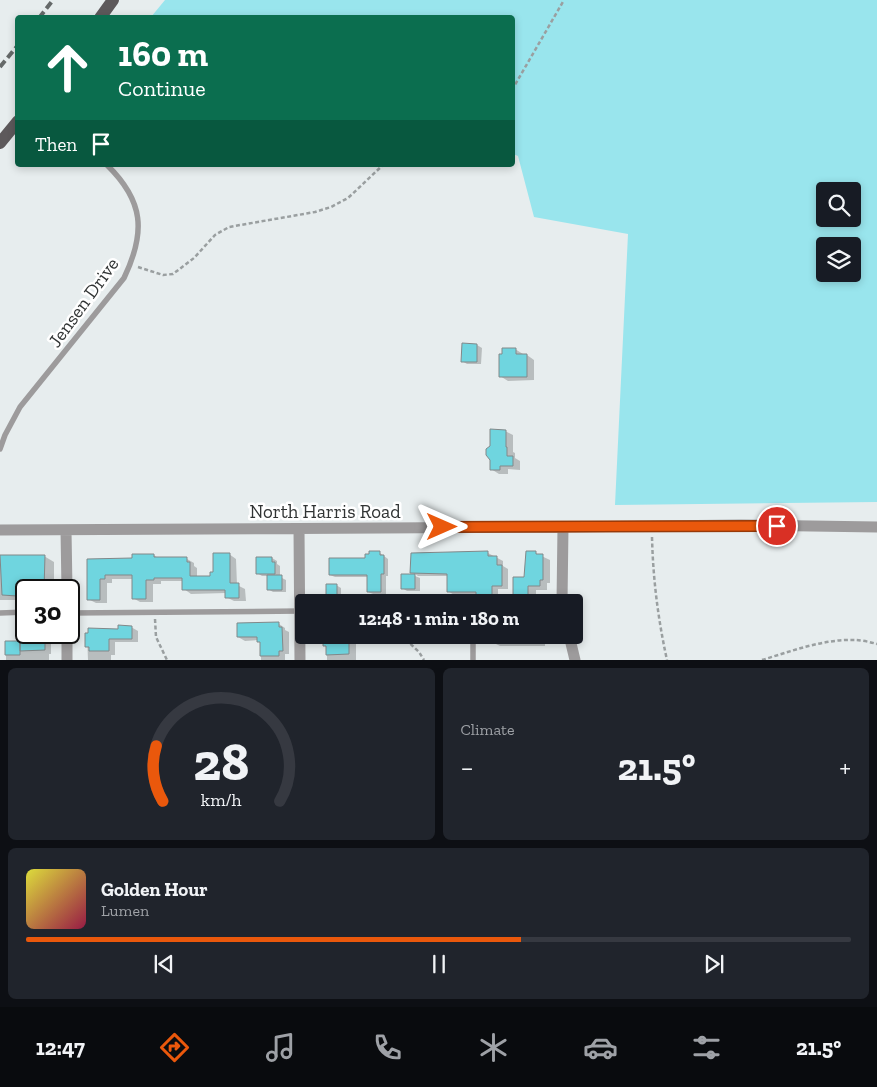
<!DOCTYPE html>
<meta charset="utf-8">
<style>
:root{--surface:#171b24;--page:#20242c;--text:#f1f3f6;--muted:#9ea1a6;--line:#363941;--accent:#ea580c}
body{margin:0;font-family:"Zilla Slab",serif;background:var(--page);color:var(--text);height:100vh;display:flex;flex-direction:column;font-size:19px;white-space:nowrap}
*{box-sizing:border-box;margin:0}
p{font-size:16px;color:var(--muted)}
.icon{flex:none;width:28px;height:28px;fill:none;stroke:currentColor;stroke-width:2;stroke-linecap:round;stroke-linejoin:round}
.map{position:relative;height:660px;overflow:hidden}
.details{display:flex;flex-direction:column;gap:8px;padding:8px;background:#0d0f14;flex:1}
.details>*{flex:none}
.banner{position:absolute;left:15px;top:15px;width:500px;height:152px;border-radius:5px;box-shadow:0 2px 8px #0003;background:#0b6e4f;color:#fff;overflow:hidden}
.fabs{position:absolute;left:816px;top:182px;display:grid;gap:10px}
.fabs a{display:grid;place-items:center;width:45px;height:45px;border-radius:5px;background:var(--surface);box-shadow:0 2px 8px #0003;font-size:25px}
.speed{position:absolute;left:15px;top:579px;display:flex;gap:10px;font-size:25px;font-weight:700;text-align:center}
.speed>*{display:grid;place-content:center;width:65px;height:65px;border-radius:50%;background:var(--surface);box-shadow:0 2px 8px #0003;line-height:1}
.speed .limit{border:2px solid #111;border-radius:8px;background:#fff;color:#111}
.pin{position:absolute;display:grid;place-items:center;width:42px;height:42px;color:#fff;margin:-21px;border:2px solid #fff;border-radius:50%;box-shadow:0 1px 5px #0007}
.me{position:absolute;width:55px;margin:-28px;rotate:90deg;stroke-linejoin:round;filter:drop-shadow(0 0 4px #0008)}
.turn{display:flex;align-items:center;gap:18px;height:105px;padding:0 20px;font-size:22px}
.turn .icon{width:65px;height:65px;stroke-width:2.5}
.turn b{display:block;font-size:35px;line-height:42px}
.then{display:flex;align-items:center;height:48px;padding:0 20px;background:#0003;gap:10px;font-size:19px}
.big{font-size:38px;font-weight:800;line-height:1.1}
.details .card{flex:1;display:flex;flex-direction:column;justify-content:center;gap:8px;min-width:0;padding:0 18px;border-radius:8px;background:var(--page)}
.details .dial{align-items:center;gap:0}
.dial svg{height:130px;overflow:visible;fill:none;stroke:var(--line);stroke-width:7;stroke-linecap:round;text-anchor:middle}
.dial text{fill:var(--text);stroke:none}
.song{display:flex;align-items:center;gap:15px}
.cover{width:60px;height:60px;border-radius:8px;background:linear-gradient(135deg,hsl(60 70% 55%),hsl(340 70% 35%))}
.played{height:5px;border-radius:2px;background:linear-gradient(90deg,var(--accent) 60%,var(--line) 60%)}
.keys{display:flex;justify-content:space-around;direction:ltr}
.heat{display:flex;justify-content:space-between;align-items:center;font-size:28px;direction:ltr}
.details .tiles{flex:1;display:grid;gap:8px;grid-template-columns:1fr 1fr}
.card:last-child{grid-column:span 2}
.trip{position:absolute;left:295px;top:594px;width:288px;height:50px;border-radius:5px;background:var(--surface);box-shadow:0 2px 8px #0003;font-weight:800;line-height:50px;text-align:center}
.tabs{display:flex;height:80px;justify-content:space-around;align-items:center;background:#090b0e;color:var(--muted)}
.tabs .icon{width:35px;height:35px}
.tabs .on{color:var(--accent)}
.tabs b{font-size:22px;color:var(--text)}
.map>svg:first-child{display:block}
.green{fill:#99e5ed;fill-rule:evenodd}
.shadow{fill:#0003}
.building{fill:#6fd5df;stroke:#828889}
.lines{fill:none;stroke-linecap:round;stroke-linejoin:round}
.path{stroke:#9a9fa0;stroke-width:2.5;stroke-dasharray:4 2.5;stroke-linecap:butt}
.lane{stroke:#9d9b9c;stroke-width:5.5}
.street{stroke:#9d9b9c;stroke-width:11}
.primary{stroke:#5d595b;stroke-width:12}
.rail{stroke:#656969;stroke-width:4;stroke-dasharray:8 4;stroke-linecap:butt}
.route-casing{stroke:#983908;stroke-width:12}
.route{stroke:#ea580c;stroke-width:9}
.labels{text-anchor:middle;stroke-width:5;stroke-linejoin:round;paint-order:stroke}
.street-label{font-size:19px;fill:#313434;stroke:#fff}
</style>
<div class="map">
<svg width="877" height="660" viewBox="0 0 877 660">
<rect width="100%" height="100%" fill="#e7edee"/>
<path class="green" d="M165 0H877V502L615 505 628 234 534 217 518 156 513 154 512 18 151 17ZM825 191H852V219H825ZM825 246H852V274H825Z"/>
<path class="shadow" d="M477 345 482 348 481 364H467L462 361Z
M515 349 523 354V355H527L534 360V380L508 381 500 376Z
M505 431 513 435V452L515 453V458L520 461V470L508 469V474H499L491 469Z
M380 553 388 559V576H386V594H373L368 592V577H335L330 575Z
M488 553 503 561V566L508 569V589H498V602H483L477 598V595H454L448 591 447 576H415L420 578V591H407L402 588V576H418L412 572V554Z
M535 553 550 560V583H547V590H536V602H522L514 598 525 578Z
M229 554 236 559 237 585 245 589 246 601H234L226 597V593L191 594 184 589V581H161V584H153V602H140L133 598V579H112V583H107V603H96L88 599V560H133L154 555 159 559H187L194 563V566L197 568V577H211Z
M44 556 54 562V590H26V600H0V557Z
M272 558 277 561V564L280 566V577L286 580V592H273L268 589V576H262L257 573Z
M336 585 341 588V597H332L327 594Z
M279 624 285 628V630L289 632V654H285V660H261V643L258 640 245 641 238 637Z
M131 627 138 631V642H115V655H111V660H88L87 635Z
M38 635 51 641V654H49V660H6V642H22Z
M324 635H375V639H356V660H327V647L324 645Z
M492 635H545V646H500L492 642Z"/>
<path class="building" d="M462 343 477 344V362H461Z
M502 348H516V354H527V377H499V354H502Z
M490 429 506 430V447H507V456H513V466H500V470H490V460L486 455V449L490 446Z
M369 551H380V555H384V574H381V592H367V575H329V558H365V554H369Z
M488 551V556H497V565H502V586H492V599H476V592H447V574L410 573 411 553Z
M526 551H536V554H543V580H540V586H528V599L513 598V577H524Z
M213 553H230V583H239V598H225V590H182V578H154V580H146V599H132V575H105V579H100V600H87V559L132 558V554H154V557H187V562H190V576H210V572H213Z
M0 555H45L44 590H17V596L2 595Z
M256 557H272V562H275V574H256Z
M401 574H415V589H401Z
M267 575H282V590H267Z
M326 584H337V595H326Z
M279 622V627H282L283 651H279V656H260V642H257V637H237V623Z
M118 625 132 626V639H109V651H89V647H85V633H88V628L118 629Z
M20 634H39V636H45V650L20 651Z
M323 635H349V654L326 655V646H323Z
M5 641H20V655H5Z"/>
<g class="lines">
<path class="path" d="M512 90 564 0
M138 267 163 275 173 274 194 258 215 235 229 227 315 212 331 207 348 198 383 165
M652 537C653 579 658 619 667 660
M155 619 156 637 167 660
M401 635 419 652 424 660
M762 660C792 651 823 639 854 640 861 640 870 642 877 644"/>
<path class="lane" d="M0 449 5 435 20 407 124 278C146 232 144 201 107 165
M0 613 26 612
M69 613 302 611
M473 660V635"/>
<path class="street" d="M299 529 300 660
M0 530 563 527 741 525 877 527
M66 530 67 590
M562 602 563 527
M569 635 575 660
M67 660V632"/>
<path class="primary" d="M100 18 113 0
M0 143 18 121"/>
<path class="rail" d="M39 18 53 0
M0 67 18 45"/>
</g>
<g class="lines">
<defs>
<path id="route" d="M442 527 777 526"/>
</defs>
<use href="#route" class="route-casing"/>
<use href="#route" class="route"/>
</g>
<g class="labels">
<g class="street-label">
<text transform="translate(83 302) rotate(-54)" y="7">Jensen Drive</text>
<text x="325" y="518">North Harris Road</text>
</g>
</g>
</svg>
<div class="fabs">
<a><svg class="icon" aria-label="search" viewBox="0 0 24 24"><circle cx="10" cy="10" r="6"/><path d="M15 15l6 6"/></svg></a>
<a><svg class="icon" aria-label="layers" viewBox="0 0 24 24"><path d="M12 4l9 5-9 5-9-5zM3 14l9 5 9-5"/></svg></a>
</div>
<div class="speed"><div class="limit">30</div></div>
<div class="pin" style="left:777px;top:526px;background:#d93025"><svg class="icon" aria-label="arrive" viewBox="0 0 24 24"><path d="M6 21V4h12l-3 4 3 4H6"/></svg></div>
<svg class="me" style="left:442px;top:527px" viewBox="-20 -20 40 40"><path d="M0-17L14 15 0 8-14 15z" fill="#ea580c" stroke="#fff" stroke-width="4"/></svg>
<div class="trip">12:48 · 1 min · 180 m</div>
<div class="banner">
<div class="turn"><svg class="icon" aria-label="ahead" viewBox="0 0 24 24"><path d="M12 20V5M6 11l6-6 6 6"/></svg><div><b>160 m</b>Continue</div></div>
<div class="then">Then<svg class="icon" aria-label="arrive" viewBox="0 0 24 24"><path d="M6 21V4h12l-3 4 3 4H6"/></svg></div>
</div>
</div>
<section class="details">
<div class="tiles">
<div class="card dial"><svg viewBox="0 0 100 80">
<path d="M14 69A42 42 0 1 1 86 69"/>
<path d="M14 69A42 42 0 0 1 10 35" stroke="#ea580c"/>
<text x="50" y="56" font-size="32" font-weight="700">28</text>
<text x="50" y="72" font-size="11">km/h</text>
</svg></div>
<div class="card"><p>Climate</p>
<div class="heat"><a>−</a><b class="big">21.5°</b><a>+</a></div>
</div>
<div class="card">
<div class="song"><i class="cover"></i><div><b>Golden Hour</b><p>Lumen</p></div></div>
<div class="played"></div>
<div class="keys"><svg class="icon" aria-label="previous" viewBox="0 0 24 24"><path d="M18 5L8 12l10 7zM5 5v14"/></svg><svg class="icon" aria-label="pause" viewBox="0 0 24 24"><path d="M8 5v14M16 5v14"/></svg><svg class="icon" aria-label="next" viewBox="0 0 24 24"><path d="M6 5l10 7-10 7zM19 5v14"/></svg></div>
</div>
</div>
</section>
<nav class="tabs">
<b>12:47</b>
<svg class="icon on" aria-label="directions" viewBox="0 0 24 24"><path d="M12 3l9 9-9 9-9-9zM9 14v-3h6M13 9l2 2-2 2"/></svg>
<svg class="icon" aria-label="music" viewBox="0 0 24 24"><path d="M9 18V5l10-2v13"/><circle cx="6" cy="18" r="3"/><circle cx="16" cy="16" r="3"/></svg>
<svg class="icon" aria-label="phone" viewBox="0 0 24 24"><path d="M5 4h4l2 5-3 2q2 4 5 5l2-3 5 2v4C11 20 4 13 5 4z"/></svg>
<svg class="icon" aria-label="climate" viewBox="0 0 24 24"><path d="M12 3v18M4 7l16 10M4 17L20 7"/></svg>
<svg class="icon" aria-label="car" viewBox="0 0 24 24"><path d="M5 17H2v-5l4-1 3-4h7l3 4 3 1v5h-3M9 17h6M6 11h13"/><circle cx="7" cy="17" r="2"/><circle cx="17" cy="17" r="2"/></svg>
<svg class="icon" aria-label="filters" viewBox="0 0 24 24"><path d="M4 7h16M4 17h16"/><circle cx="9" cy="7" r="2"/><circle cx="15" cy="17" r="2"/></svg>
<b>21.5°</b>
</nav>
